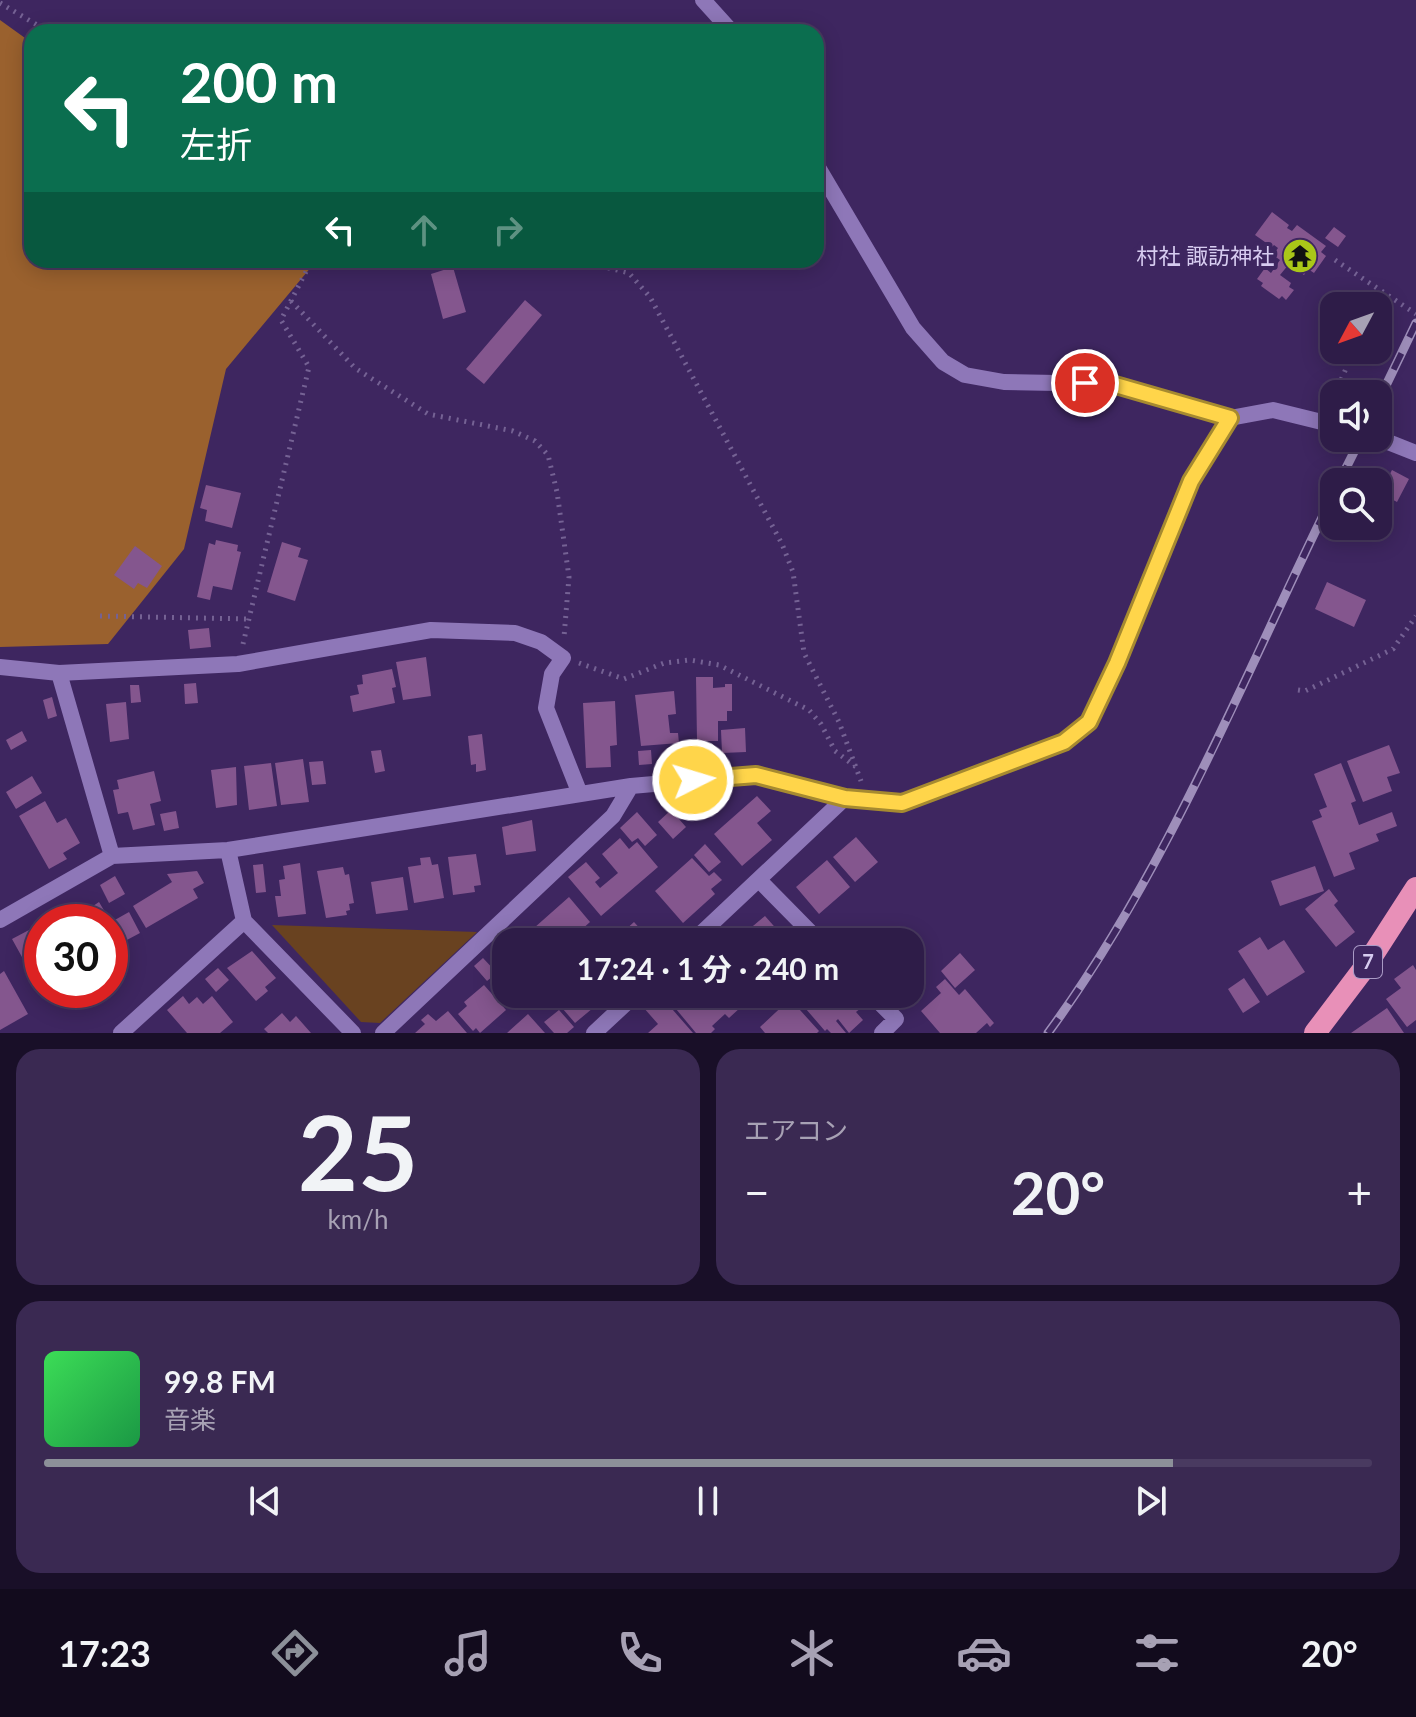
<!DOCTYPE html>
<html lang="ja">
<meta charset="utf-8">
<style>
:root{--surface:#2e1c48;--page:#3a2952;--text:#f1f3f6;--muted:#a7a1b4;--line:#493a60;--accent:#8c9099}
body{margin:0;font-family:Lato,"Noto Sans JP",sans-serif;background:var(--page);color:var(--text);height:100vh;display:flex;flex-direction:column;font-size:30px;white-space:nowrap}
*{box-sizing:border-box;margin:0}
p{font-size:26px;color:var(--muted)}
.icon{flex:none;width:44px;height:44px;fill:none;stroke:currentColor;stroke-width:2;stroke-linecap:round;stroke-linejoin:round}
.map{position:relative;height:1033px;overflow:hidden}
.panel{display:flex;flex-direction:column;gap:16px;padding:16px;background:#190f28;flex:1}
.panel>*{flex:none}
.guide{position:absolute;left:24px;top:24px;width:800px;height:244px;border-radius:24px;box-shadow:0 4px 20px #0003,0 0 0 2px var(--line);background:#0b6e4f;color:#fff;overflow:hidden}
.needle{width:52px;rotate:229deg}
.tools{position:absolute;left:1320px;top:292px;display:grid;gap:16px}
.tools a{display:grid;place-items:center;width:72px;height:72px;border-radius:16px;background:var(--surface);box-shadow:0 4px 20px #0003,0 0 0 2px var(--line);font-size:40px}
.speed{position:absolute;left:24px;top:904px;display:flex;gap:16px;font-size:40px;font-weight:700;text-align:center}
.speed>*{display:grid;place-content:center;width:104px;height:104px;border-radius:50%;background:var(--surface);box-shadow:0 4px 20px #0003,0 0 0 2px var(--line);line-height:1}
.speed .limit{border:12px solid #d22;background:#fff;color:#111}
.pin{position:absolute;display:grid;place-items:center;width:68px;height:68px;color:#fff;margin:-34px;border:4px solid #fff;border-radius:50%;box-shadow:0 2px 8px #0007}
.me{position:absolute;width:88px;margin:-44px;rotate:85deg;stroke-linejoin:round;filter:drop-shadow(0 0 6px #0008)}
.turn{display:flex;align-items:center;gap:28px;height:168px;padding:0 24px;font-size:36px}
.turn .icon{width:104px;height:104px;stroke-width:2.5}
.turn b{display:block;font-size:56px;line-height:68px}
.lanes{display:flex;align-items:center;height:76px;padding:0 24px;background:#0003;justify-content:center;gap:40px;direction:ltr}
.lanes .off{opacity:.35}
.big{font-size:60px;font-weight:700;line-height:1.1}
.panel .widget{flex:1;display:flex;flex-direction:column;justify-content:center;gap:12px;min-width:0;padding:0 28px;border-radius:24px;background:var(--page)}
.panel .dial{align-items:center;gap:0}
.dial b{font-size:104px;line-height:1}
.song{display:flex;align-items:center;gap:24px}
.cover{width:96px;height:96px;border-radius:12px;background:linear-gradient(135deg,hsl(130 70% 55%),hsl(140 70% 35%))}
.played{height:8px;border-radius:4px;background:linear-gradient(90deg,var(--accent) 85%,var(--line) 85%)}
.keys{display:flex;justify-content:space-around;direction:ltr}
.heat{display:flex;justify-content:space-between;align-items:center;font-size:44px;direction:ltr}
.panel .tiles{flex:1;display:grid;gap:16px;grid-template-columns:1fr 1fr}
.widget:last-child{grid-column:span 2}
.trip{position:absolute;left:492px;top:928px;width:432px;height:80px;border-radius:24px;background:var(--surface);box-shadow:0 4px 20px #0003,0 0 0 2px var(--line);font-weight:700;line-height:80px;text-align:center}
.tab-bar{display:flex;height:128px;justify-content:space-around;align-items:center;background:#120b1d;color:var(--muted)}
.tab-bar .icon{width:56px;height:56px}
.tab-bar .on{color:var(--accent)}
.tab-bar b{font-size:36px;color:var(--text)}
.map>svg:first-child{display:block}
.green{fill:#694220}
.forest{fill:#9a612e}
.building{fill:#84568e}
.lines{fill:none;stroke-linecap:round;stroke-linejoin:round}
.path{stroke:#756294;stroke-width:5;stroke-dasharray:2 6;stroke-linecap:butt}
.minor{stroke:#8e77b8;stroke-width:16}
.trunk{stroke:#e890b8;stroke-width:22}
.rail-casing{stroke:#9e8eba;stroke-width:9}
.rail{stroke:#3e2660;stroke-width:6;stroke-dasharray:18;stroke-linecap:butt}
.route-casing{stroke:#a68a30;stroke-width:20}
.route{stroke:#ffd54a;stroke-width:14}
.labels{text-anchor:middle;stroke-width:8;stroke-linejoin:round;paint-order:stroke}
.shield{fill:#3e2660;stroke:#a99ac5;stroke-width:2}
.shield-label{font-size:20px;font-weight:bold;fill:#d7ccf0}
.poi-label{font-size:22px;fill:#d7ccf0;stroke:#3e2660;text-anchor:end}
</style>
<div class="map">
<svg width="1416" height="1033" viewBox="0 0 1416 1033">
<rect width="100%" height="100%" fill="#3e2660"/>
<path class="green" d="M272 925 477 932 380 1023 361 1022Z"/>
<path class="forest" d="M0 20 32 43V260H317L226 369 184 549 108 644 0 647Z"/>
<path class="building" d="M1272 212 1289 225 1287 228 1292 231 1297 225 1326 246 1321 252 1326 256 1314 273 1308 269 1304 275 1289 264 1280 275 1291 283 1289 287 1294 290 1286 300 1282 296 1279 299 1261 286 1263 283 1257 279 1265 268 1271 273 1280 260 1273 255 1278 248 1274 245 1272 247 1255 235Z
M1334 227 1346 236 1338 247 1325 238Z
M453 267 466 312 443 319 431 274Z
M525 300 542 315 484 384 466 369Z
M1392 470 1409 479 1397 502 1380 493Z
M206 485 241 493 232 528 205 521 207 510 200 508Z
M216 540 238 545 237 551 241 552 232 590 213 586 210 600 197 597 209 543 215 545Z
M282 542 301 548 298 557 308 560 295 601 267 592Z
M135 546 162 566 147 588 138 583 134 589 114 575Z
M1327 582 1366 600 1354 627 1315 609Z
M209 628 211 647 190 649 188 630Z
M426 657 431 696 403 700 396 662Z
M392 669 396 687 392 688 395 703 353 712 350 696 359 694 357 685 363 684 362 675Z
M696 677H713V688L725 687V684H732V711H727V721H718V741H697Z
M196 683 198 703 185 704 184 684Z
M130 685H139L141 702 131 703Z
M674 691 676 714 668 715 670 733H678L679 743 641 746 635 695Z
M52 697 57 716 48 719 43 700Z
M615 701 617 745 610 746 611 767 586 768 583 703Z
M126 702 129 739 110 742 106 704Z
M745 728 746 752 722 753 721 730Z
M22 731 27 741 11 750 6 740Z
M482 734 486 770 476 772V764L471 765 468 736Z
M1389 745 1400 773 1387 777 1392 791 1363 802 1347 761Z
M381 750 385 771 375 773 371 751Z
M651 750 652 764 639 765 638 751Z
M303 759 309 802 281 805 275 763Z
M323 761 326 784 312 785 309 762Z
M271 763 277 806 249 810 244 766Z
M1341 763 1356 801 1351 803 1359 825 1392 812 1397 826 1376 834 1379 841 1349 853 1355 869 1334 877 1312 821 1322 817 1319 810 1327 807 1314 774Z
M236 767 237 805 216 808 211 770Z
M154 771 161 801 150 804 155 825 133 830 128 812 118 814 113 790 119 789 117 780Z
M32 776 42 793 16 809 6 792Z
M757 796 771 811 757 823 772 840 742 866 714 834Z
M45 801 57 823 66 818 80 843 63 853 67 859 49 869 19 816Z
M671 810 686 827 673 839 658 822Z
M176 811 179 828 164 831 160 814Z
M637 812 657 835 645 846 638 838 632 842 620 828Z
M532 820 536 851 506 855 502 827Z
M856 837 878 862 855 882 833 857Z
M620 838 629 849 637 842 658 867 601 916 568 877 586 862 600 878 595 882 600 888 618 873 602 854Z
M705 844 721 862 709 872 694 855Z
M476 854 481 885 474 886 475 892 453 895 448 857Z
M430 857 432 865 438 864 444 898 414 903 408 867 421 865 420 858Z
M692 858 709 876 714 872 722 880 711 889 715 894 683 923 655 891Z
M827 860 850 887 819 914 796 887Z
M300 863 306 914 278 917 275 896H281L279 880 285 879 283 866Z
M263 864 266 892 256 893 253 865Z
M1315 866 1324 891 1280 906 1271 881Z
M343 867 345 875 349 874 354 903 349 904 350 910 346 911 347 915 326 918 317 871Z
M197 871 204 883 193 889 198 898 146 928 133 906 172 882 167 874Z
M115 876 125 894 109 903 100 885Z
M403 877 408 910 376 914 371 882Z
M1329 889 1338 901 1334 905 1355 932 1336 947 1305 909Z
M569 897 590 922 568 942H547L534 928Z
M99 902 124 944 110 952V922H78L93 913 90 908Z
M129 912 140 933 125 941 113 921Z
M765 916 788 942H751L754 939 747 931Z
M634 922 652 942H612Z
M29 930 42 953V990H52L43 995 12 939Z
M1260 937 1268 950 1284 940 1305 972 1267 996 1238 951Z
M252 951 276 978 265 987 268 991 256 1001 227 968Z
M960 953 975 970 955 988 941 971Z
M483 958 497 973 487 981 474 966Z
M1413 965 1416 970V1020L1407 1027 1386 999 1401 988 1394 979Z
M218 968 229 980 216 992 205 979Z
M4 971 28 1014 0 1030V974Z
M1244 978 1260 1002 1243 1013 1228 989Z
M945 979 959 995 965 989 994 1023 990 1027 987 1023 976 1033H940L921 1011 941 993 936 987Z
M484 985 506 1010 480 1033 476 1028 473 1031 458 1014 467 1006 464 1002Z
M550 994H591L599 1003 575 1023Z
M659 994 693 1033H648L658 1024 643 1007Z
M693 994H746L737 1002 741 1007 729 1018 725 1014 712 1026 715 1029 711 1033H696L676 1009Z
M793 994H848L861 1008 856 1012 863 1020 849 1033 838 1019 836 1021 846 1033H831L827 1029 825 1031Z
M183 996 189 1004 197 997 203 1004 212 996 233 1022 220 1033H187L167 1010Z
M790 999 819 1031 817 1033H765L760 1027Z
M1387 1008 1404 1033H1351Z
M559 1010 574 1027 567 1033H554L544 1022Z
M448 1011 467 1033H415L425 1024 421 1020 428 1014 436 1021Z
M282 1013 290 1022 296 1016 311 1033H268L264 1029Z
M528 1014 545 1033H507Z"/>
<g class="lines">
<path class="path" d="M0 3 49 32
M577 260 629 273 650 297 782 544 793 572 804 653 839 722 861 781
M1335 260 1416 314
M291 301 355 368 428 414 513 431 535 441 548 455 557 492 569 577 564 637
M1374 306 1380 291
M1335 394 1354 350
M100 616 249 619
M243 644 309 367 281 320 312 260
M579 663 624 679 664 663 690 660 719 665 809 710 821 724 835 751 856 767
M1298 690 1305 691 1393 649 1416 616"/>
<path class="minor" d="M703 0 732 32
M816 164 913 328 943 362 965 375 1004 382 1112 384 1230 418 1273 410 1334 425
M1378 438 1416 453
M0 667 59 673 112 856
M59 673 238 664 431 630 515 633 541 642 563 658 552 674 546 708 580 794
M228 850 244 921 353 1033
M759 880 820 942
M0 920 112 856 228 850 631 786 756 775 845 798 902 803 1064 742 1089 722 1117 663 1191 481 1230 418
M692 942 845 798
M871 994 896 1019 882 1033
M121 1033 244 921
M383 1033 613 816 631 786
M594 1033 636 994"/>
<path class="trunk" d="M1315 1033 1365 967 1416 888"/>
<defs>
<path id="rail" d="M1378 402 1416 323
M1339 482 1361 438
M1048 1033C1169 868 1244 675 1334 493"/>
</defs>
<use href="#rail" class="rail-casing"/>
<use href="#rail" class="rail"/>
</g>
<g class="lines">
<defs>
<path id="route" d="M693 780 756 775 845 798 902 803 1064 742 1089 722 1117 663 1191 481 1230 418 1112 384 1085 383"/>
</defs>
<use href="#route" class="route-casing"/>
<use href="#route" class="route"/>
</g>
<defs>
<symbol id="temple-disc" viewBox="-11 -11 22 22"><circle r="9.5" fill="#aac718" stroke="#3e2660"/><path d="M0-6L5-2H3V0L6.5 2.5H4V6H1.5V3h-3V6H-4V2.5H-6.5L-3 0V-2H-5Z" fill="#111"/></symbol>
</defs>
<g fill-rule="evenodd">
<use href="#temple-disc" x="1280" y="236" width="40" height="40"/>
</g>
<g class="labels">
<rect class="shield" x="1354" y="946" width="28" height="32" rx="6"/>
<g class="shield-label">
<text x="1368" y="969">7</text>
</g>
<g class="poi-label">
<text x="1274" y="264">村社 諏訪神社</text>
</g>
</g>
</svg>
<div class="tools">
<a><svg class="needle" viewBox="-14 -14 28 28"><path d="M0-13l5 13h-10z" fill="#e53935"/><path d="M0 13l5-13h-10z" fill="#a7a1b4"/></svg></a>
<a><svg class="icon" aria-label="sound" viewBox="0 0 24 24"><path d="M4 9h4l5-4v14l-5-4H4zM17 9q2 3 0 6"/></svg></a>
<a><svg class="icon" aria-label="search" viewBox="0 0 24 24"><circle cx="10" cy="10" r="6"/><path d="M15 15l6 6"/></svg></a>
</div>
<div class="speed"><div class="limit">30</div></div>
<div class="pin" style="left:1085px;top:383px;background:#d93025"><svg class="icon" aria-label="arrive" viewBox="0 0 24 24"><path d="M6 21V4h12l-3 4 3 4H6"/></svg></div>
<svg class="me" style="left:693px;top:780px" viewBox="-20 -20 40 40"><circle r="17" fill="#ffd54a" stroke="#fff" stroke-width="3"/><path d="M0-11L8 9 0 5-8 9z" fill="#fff"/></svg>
<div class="trip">17:24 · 1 分 · 240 m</div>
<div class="guide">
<div class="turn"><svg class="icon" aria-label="left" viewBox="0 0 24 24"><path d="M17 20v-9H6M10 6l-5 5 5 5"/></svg><div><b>200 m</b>左折</div></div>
<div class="lanes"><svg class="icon" aria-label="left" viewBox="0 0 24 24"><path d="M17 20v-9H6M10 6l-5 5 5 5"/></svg><svg class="icon off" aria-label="ahead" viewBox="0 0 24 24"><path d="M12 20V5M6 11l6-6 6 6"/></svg><svg class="icon off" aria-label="right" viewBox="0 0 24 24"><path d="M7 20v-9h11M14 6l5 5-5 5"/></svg></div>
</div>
</div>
<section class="panel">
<div class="tiles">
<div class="widget dial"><b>25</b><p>km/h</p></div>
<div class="widget"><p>エアコン</p>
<div class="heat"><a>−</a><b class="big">20°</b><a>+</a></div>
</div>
<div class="widget">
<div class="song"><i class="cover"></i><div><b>99.8 FM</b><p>音楽</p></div></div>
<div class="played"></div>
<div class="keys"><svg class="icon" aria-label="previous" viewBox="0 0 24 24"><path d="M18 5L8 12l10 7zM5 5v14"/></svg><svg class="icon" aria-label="pause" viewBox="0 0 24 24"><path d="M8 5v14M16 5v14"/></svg><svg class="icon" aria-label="next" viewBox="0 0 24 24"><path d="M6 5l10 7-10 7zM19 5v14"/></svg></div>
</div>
</div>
</section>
<nav class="tab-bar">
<b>17:23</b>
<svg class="icon on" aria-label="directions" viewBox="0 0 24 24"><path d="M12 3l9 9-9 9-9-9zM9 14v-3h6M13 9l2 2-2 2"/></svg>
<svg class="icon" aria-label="music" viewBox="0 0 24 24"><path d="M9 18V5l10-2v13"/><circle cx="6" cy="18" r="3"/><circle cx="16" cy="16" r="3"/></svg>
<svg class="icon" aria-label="phone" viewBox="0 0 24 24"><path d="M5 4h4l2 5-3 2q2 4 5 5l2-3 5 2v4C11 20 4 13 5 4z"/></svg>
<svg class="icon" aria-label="climate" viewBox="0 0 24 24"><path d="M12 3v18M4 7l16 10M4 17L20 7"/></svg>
<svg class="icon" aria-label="car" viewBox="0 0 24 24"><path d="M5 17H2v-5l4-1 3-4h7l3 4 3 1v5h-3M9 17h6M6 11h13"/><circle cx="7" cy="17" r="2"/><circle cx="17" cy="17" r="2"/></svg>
<svg class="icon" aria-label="filters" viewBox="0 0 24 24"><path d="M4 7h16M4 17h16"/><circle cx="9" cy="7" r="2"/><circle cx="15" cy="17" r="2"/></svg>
<b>20°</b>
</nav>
